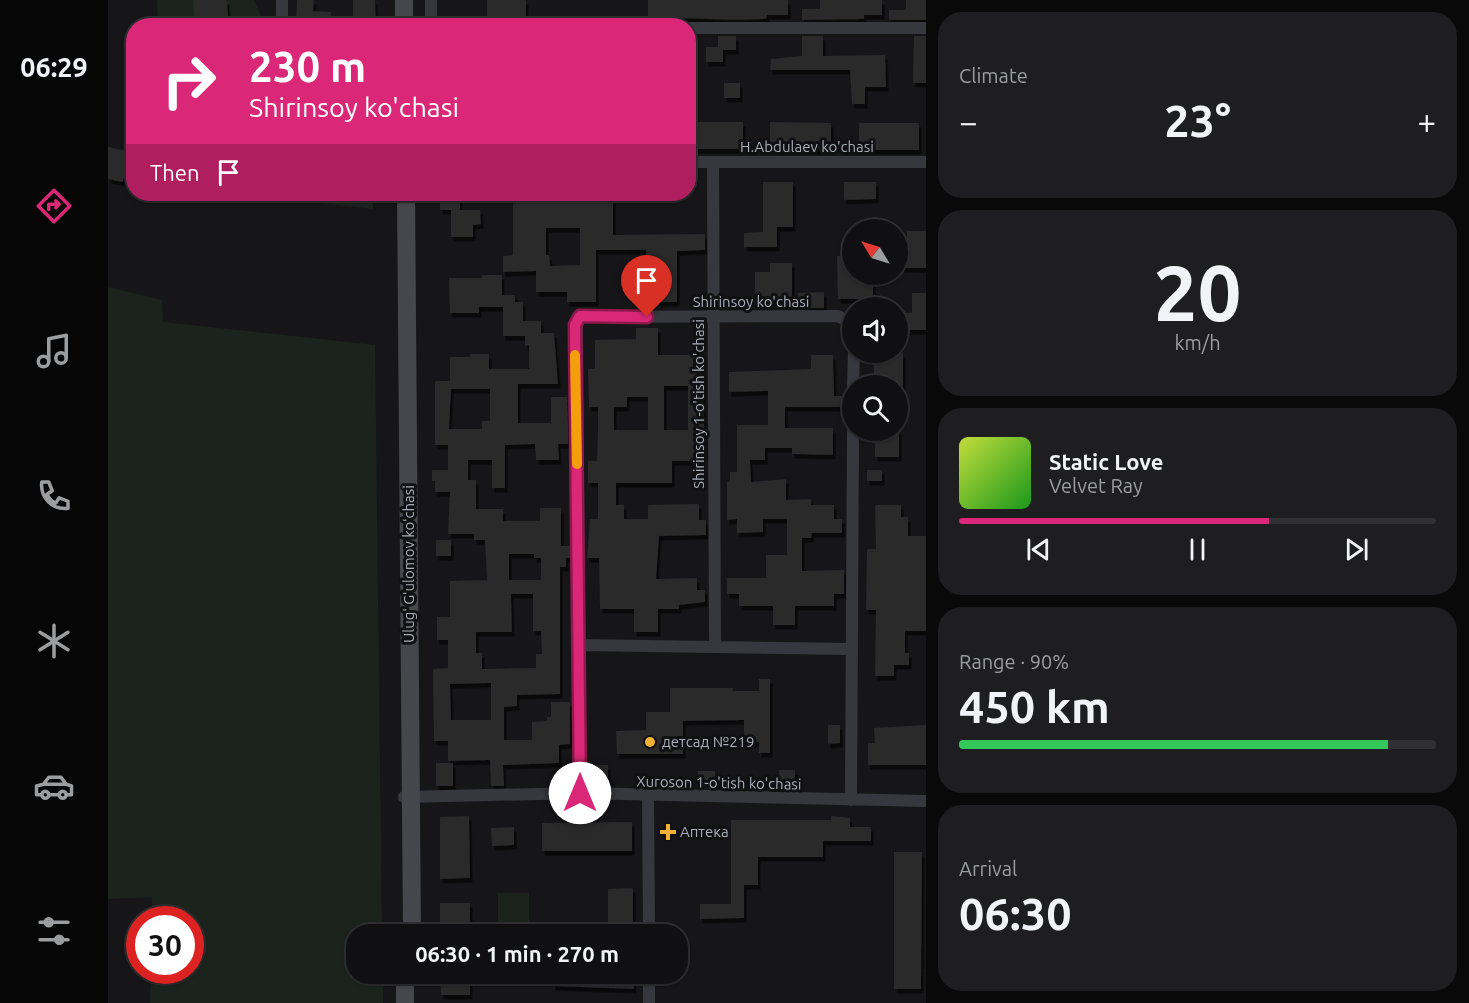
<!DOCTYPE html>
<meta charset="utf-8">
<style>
:root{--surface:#101012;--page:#1e1e20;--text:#f1f3f6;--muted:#9c9d9f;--line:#303032;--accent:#db2777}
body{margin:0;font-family:Ubuntu,sans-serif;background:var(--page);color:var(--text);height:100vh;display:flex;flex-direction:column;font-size:22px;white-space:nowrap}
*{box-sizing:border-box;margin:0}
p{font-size:20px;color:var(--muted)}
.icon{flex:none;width:33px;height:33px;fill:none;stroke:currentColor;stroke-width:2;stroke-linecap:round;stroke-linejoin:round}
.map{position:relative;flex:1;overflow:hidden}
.details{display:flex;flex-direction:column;gap:12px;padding:12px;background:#09090a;width:543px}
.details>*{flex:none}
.banner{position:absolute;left:18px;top:18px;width:570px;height:183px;border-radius:24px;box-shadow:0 2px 4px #0004,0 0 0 2px var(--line);background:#db2777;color:#fff;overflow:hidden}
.needle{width:39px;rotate:308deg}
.tools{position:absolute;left:734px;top:219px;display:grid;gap:12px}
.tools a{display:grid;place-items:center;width:66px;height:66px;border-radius:50%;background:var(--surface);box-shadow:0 2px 4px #0004,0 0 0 2px var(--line);font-size:30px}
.speed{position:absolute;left:18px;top:906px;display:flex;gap:12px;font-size:30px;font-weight:700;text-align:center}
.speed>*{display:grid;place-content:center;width:78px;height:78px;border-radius:50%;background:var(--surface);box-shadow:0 2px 4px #0004,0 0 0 2px var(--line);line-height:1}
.speed .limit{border:9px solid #d22;background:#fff;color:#111}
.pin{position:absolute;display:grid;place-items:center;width:51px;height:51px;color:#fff;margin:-62px -26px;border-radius:50% 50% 50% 0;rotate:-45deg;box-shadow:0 0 6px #0007}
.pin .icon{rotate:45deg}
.me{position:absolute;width:66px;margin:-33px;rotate:0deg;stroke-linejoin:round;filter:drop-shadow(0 0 4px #0008)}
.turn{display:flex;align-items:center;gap:21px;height:126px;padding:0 24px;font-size:27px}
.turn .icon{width:78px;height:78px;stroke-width:2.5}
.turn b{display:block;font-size:42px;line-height:51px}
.then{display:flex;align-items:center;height:57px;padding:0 24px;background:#0003;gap:12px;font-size:22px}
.big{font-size:45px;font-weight:700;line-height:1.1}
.details .tile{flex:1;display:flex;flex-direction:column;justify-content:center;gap:9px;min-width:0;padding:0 21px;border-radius:24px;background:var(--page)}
.details .dial{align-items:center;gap:0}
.dial b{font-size:78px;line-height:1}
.song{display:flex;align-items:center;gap:18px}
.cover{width:72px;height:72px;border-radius:9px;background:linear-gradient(135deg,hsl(70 70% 55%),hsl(120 70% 35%))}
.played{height:6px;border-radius:3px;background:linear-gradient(90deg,var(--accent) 65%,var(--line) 65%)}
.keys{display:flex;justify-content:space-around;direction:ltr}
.heat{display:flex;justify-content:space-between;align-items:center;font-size:33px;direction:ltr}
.charge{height:9px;border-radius:4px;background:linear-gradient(90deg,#34c759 90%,var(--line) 0)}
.trip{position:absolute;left:238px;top:924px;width:342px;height:60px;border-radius:24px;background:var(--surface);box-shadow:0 2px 4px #0004,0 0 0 2px var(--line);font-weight:700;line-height:60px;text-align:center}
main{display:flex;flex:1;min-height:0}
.menu{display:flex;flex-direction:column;width:108px;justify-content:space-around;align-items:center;background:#060607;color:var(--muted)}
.menu .icon{width:42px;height:42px}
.menu .active{color:var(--accent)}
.menu b{font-size:27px;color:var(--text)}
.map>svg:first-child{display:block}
.green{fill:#1c231d}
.building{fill:#29292c;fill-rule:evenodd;filter:url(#shadow)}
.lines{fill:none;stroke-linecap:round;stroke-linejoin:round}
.minor{stroke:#37383d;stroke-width:12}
.secondary{stroke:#45474d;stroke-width:18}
.route-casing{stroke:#8e194d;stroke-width:15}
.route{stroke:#db2777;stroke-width:10}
.slow{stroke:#f59e0b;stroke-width:10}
.poi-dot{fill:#f2b134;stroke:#111113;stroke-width:2}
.labels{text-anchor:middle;stroke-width:6;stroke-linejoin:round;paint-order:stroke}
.street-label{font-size:15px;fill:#a8adb8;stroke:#111113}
.poi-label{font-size:15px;fill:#a8adb8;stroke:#111113;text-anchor:start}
</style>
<main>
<nav class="menu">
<b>06:29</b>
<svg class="icon active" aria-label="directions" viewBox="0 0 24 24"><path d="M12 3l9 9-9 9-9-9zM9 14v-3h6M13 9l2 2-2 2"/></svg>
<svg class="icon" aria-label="music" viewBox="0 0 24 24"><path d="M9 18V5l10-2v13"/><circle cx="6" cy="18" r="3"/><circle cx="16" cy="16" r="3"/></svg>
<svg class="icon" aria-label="phone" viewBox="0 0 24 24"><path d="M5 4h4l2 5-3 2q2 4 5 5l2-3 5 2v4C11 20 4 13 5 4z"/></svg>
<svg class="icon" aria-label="climate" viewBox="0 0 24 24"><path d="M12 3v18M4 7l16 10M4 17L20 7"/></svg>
<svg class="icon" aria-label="car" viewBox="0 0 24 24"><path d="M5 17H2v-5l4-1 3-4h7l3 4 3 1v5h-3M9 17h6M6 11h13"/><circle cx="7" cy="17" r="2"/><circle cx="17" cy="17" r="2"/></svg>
<svg class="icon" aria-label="filters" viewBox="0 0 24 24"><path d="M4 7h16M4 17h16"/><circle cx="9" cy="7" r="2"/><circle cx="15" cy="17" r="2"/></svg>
</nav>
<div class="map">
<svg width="818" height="1003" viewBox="0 0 818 1003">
<defs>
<filter id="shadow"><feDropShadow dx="2.5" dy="4.5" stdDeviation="0" flood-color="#0009"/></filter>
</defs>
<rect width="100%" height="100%" fill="#161618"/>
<path class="green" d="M49 0H146L157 25H50Z
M130 194H265V209Z
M0 287 54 300 55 322 267 345 274 934H249V974H275V1003H42L43 971 82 970V920L44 919V897L0 899Z
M390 893H421V934H390Z"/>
<path class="building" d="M85 0H119L120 17H86Z
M189 0H206L205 11 223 12 222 26H188Z
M245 0H267L268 26H245Z
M379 0H418V24L379 25Z
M540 0H680V15H659L658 19 628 20 540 17Z
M712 0H774V15H756V19L694 20V9H712Z
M798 0H818V20H781V10H798Z
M610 36H628V50H615V62H598V47H610Z
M694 36H715V56L777 55 778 87H757V104H744L742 70H662L663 59 694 56Z
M806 36H818V83H805Z
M616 83H632V98H616Z
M580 122H635V149H580Z
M662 122 723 123V150H662Z
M751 123H811V150H751Z
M0 147 22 152 15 182 0 179Z
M655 182H685V227H669V247H636V233L655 232Z
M736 182H768V199L736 200Z
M332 194H352V210H332Z
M505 196V235L597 234V250L569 251V302H539L538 250H488V302H459V292H428V271L395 272V256L405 255V197ZM438 228H472V265L442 266 441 255H438Z
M343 210H372L373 224 365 225V237H343Z
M799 231H818V268H789V256H799Z
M729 256H744V274H765V299H730Z
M662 263H684V302H647V272H662Z
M374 275H394V295H407V302H415V321H433V333H446L450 384H410V423H443V397H459L460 423V444H450L451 460H428L427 444 397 445V488H384V460H360V480H368V509H395V521H432V508H453V546H462V558H458V567H452V694L409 695V706L396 707V740H424V722L439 721V717H443V702H462V744L451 745V763L395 765 396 786H383L382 760 340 761V741H326L325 669 340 668V640H329V617H342V581L379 580 377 540H366V534H340L342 492H327V481H324V470H340V445H327V381H342V357H362V354H381V369H421V345L417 346V336H395V307H371V313H342L341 278H374ZM343 389H382V421H374V429H341ZM401 554H426V558H433V580H401ZM403 594H425V631H433L434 654H428V668L374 669V653H368V632H404ZM383 683V720H343L342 684Z
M716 292V308H691L690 293Z
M804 293H818V330H789V313H804Z
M528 328H550V355H594L597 456H588V461H564V483H508V505H516V519H540V505L591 504V520H598V535L551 536 548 579 589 578V590H597V602L571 605V609H550V632H526V609H492L491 558H479L482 519H490V483H480V461H489L490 430V407H481L480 369H487V340L528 339ZM556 386H580V430H556ZM519 397H540V430H506V407H519Z
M795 353V386H766V354Z
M703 355H725L726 396H737V407H677V428H725V455L684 454V448H657V460H642L643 482 678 479V500L703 499V505H726V519H734V533H704L703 538H694V571L736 570V594H726V606H687V625H665V606H631V594H619V578H658V555H679V519H655V532L629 533V519L619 520V482H622V472H629V425H660V391L621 392V372L703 369Z
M767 430H791V457H767Z
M759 470H774V481H759Z
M767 505H793V517H800V536H818V631H797V653H801V665H786V676H767L768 610H758L759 549H768Z
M328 540H343V556H328Z
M651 679H662V753H651V742H636V720L575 721V754H509L508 731 538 730V712H562V688H625V691H651Z
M720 725H732V743L720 744Z
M818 725V765H760V743H767L766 728Z
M328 763H345V786H328Z
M489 765H500V782H489Z
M671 770H687V782H671Z
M590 771H607V782H590Z
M361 816 362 878 332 879V817Z
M723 816 742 818V827H763V841H715V857H650V885H636V918L592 919V904H623V820H723Z
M524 822V851H434V823Z
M406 827V845L384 846 383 828Z
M786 852H814L813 989H786Z
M525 888V934H500V889Z
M332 903H362V934H332Z
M332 974H362V995H333Z
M445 974H525L526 989 445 986Z"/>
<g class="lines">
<path class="minor" d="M323 0V26
M174 26V0
M580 28H818
M580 162H818
M605 162 607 646
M745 386 746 352
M472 645 744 649
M472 793 469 319 472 317 730 316 744 324
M296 797 472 793 818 801
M540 797 541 934
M743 800 745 430
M541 974V1003"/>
<path class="secondary" d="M296 0V26
M298 194 304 934
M297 974V1003"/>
</g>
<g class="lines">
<defs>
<path id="route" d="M472 793 467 325 472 316 539 317"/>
</defs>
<use href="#route" class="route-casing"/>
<use href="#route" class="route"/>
<path class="slow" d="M467 355 469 464"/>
</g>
<g class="poi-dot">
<circle cx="542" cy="742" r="6"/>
<path d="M557 823h6v6h6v6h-6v6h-6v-6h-6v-6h6z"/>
</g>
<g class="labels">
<g class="street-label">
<text x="699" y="152">H.Abdulaev ko'chasi</text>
<text x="643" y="307">Shirinsoy ko'chasi</text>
<text transform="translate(591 404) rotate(-90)" y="5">Shirinsoy 1-o'tish ko'chasi</text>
<text transform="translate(301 564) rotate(-90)" y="5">Ulugʻ Gʻulomov koʻchasi</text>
<text transform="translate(611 783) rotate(1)" y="5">Хuroson 1-o'tish ko'chasi</text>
</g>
<g class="poi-label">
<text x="554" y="747">детсад №219</text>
<text x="572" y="837">Аптека</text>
</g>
</g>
</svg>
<div class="tools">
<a><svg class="needle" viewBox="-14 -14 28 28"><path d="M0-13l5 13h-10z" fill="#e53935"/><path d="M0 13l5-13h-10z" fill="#9c9d9f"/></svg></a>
<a><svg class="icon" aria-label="sound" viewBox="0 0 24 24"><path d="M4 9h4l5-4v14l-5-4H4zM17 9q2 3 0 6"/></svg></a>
<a><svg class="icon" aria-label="search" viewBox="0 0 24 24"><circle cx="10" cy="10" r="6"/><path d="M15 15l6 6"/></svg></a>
</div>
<div class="speed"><div class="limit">30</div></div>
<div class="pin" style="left:539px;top:317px;background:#d93025"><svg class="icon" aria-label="arrive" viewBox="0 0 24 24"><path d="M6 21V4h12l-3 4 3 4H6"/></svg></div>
<svg class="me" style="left:472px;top:793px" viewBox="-20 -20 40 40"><circle r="19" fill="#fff"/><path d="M0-13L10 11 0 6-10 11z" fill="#db2777"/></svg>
<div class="trip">06:30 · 1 min · 270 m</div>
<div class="banner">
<div class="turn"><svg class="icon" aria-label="right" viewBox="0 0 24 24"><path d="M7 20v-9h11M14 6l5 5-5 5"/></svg><div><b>230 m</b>Shirinsoy ko'chasi</div></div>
<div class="then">Then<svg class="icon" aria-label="arrive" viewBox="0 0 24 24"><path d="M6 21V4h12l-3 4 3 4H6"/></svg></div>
</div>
</div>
<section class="details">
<div class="tile"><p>Climate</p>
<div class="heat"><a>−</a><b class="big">23°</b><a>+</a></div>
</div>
<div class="tile dial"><b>20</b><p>km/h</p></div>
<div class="tile">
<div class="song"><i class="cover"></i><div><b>Static Love</b><p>Velvet Ray</p></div></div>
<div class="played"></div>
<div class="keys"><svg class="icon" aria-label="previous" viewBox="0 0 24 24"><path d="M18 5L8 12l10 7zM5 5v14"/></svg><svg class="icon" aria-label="pause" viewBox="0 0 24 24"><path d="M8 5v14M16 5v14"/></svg><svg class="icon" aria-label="next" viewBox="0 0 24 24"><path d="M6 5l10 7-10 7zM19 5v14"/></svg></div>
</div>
<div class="tile"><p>Range · 90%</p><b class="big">450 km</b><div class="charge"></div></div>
<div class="tile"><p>Arrival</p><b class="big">06:30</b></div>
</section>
</main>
